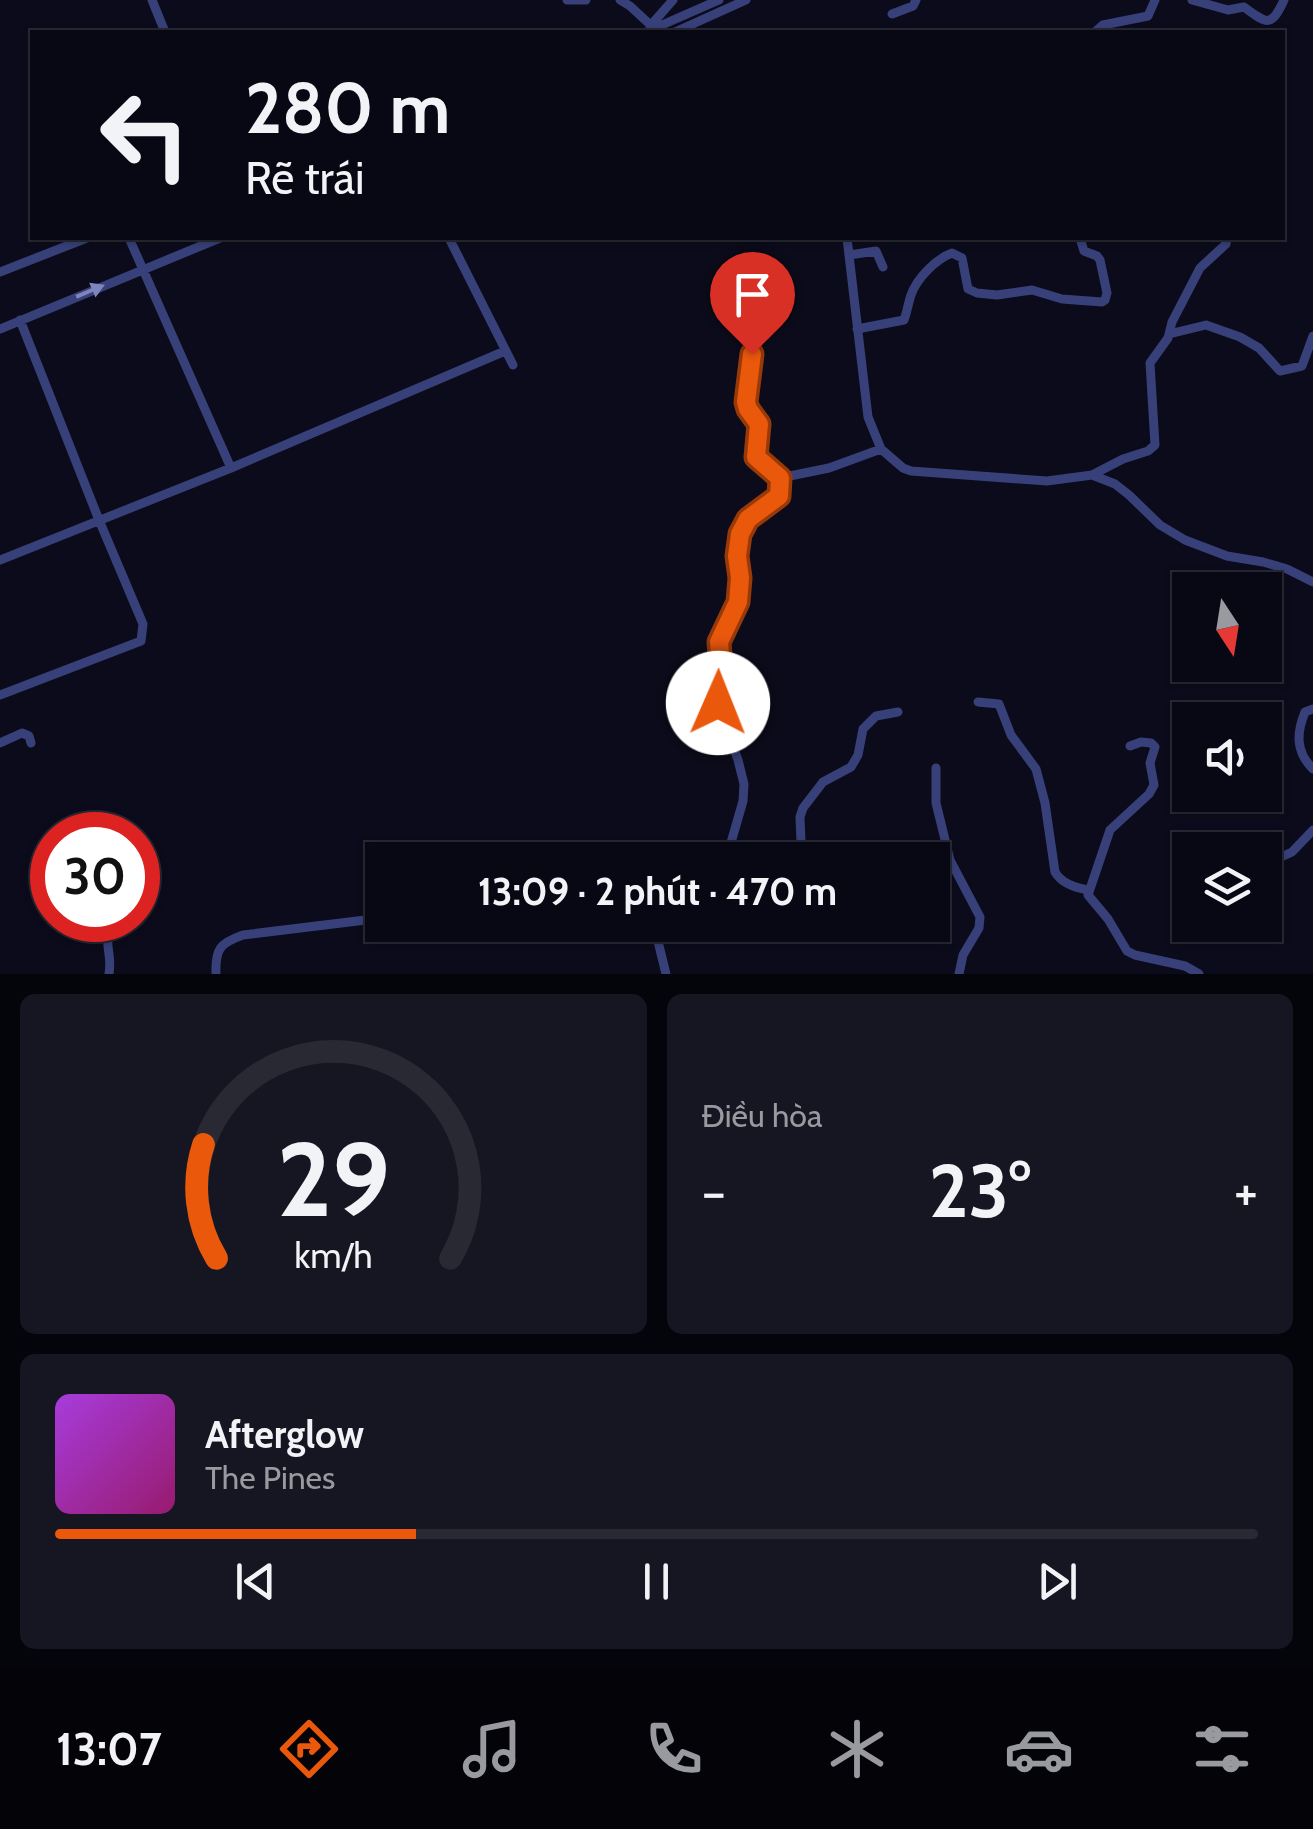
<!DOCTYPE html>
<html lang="vi">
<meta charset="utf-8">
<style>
:root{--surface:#080814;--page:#161622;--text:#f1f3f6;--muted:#989aa0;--line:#292934;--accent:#ea580c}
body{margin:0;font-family:Cabin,sans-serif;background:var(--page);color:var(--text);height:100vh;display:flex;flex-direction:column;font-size:38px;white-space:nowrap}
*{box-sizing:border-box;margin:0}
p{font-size:32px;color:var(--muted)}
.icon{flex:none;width:55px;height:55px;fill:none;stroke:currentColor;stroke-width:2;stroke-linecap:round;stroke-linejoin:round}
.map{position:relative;height:974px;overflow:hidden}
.side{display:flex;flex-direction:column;gap:20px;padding:20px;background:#04040b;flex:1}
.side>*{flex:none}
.guide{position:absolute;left:30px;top:30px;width:1255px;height:210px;border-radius:0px;box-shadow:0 2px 8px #0004,0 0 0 2px var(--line);background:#080814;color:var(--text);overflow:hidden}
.needle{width:65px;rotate:168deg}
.controls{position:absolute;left:1172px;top:572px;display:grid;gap:20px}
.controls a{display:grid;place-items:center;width:110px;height:110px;border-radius:0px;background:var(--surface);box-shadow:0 2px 8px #0004,0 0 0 2px var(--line);font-size:50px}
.speed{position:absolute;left:30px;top:812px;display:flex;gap:20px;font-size:50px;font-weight:700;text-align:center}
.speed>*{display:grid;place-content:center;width:130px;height:130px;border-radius:50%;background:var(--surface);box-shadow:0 2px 8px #0004,0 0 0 2px var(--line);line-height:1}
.speed .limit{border:15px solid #d22;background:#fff;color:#111}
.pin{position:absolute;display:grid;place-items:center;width:85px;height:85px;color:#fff;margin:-102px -42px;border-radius:50% 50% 50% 0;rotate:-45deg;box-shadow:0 0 10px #0007}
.pin .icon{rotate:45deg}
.me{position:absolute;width:110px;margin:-55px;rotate:1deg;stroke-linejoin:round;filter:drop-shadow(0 0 8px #0008)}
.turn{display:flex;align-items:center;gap:35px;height:210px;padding:0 50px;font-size:45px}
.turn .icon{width:130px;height:130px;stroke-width:2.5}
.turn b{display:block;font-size:70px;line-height:85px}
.big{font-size:75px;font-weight:700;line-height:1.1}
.side .tile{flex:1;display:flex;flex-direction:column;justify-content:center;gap:15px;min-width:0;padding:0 35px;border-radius:15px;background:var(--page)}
.side .dial{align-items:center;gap:0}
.dial svg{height:260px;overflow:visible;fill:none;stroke:var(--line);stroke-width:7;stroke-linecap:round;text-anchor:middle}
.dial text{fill:var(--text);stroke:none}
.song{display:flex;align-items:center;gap:30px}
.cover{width:120px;height:120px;border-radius:15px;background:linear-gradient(135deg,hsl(280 70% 55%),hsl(320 70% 35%))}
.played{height:10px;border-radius:5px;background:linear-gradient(90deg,var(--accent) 30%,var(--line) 30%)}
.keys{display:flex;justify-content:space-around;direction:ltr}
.heat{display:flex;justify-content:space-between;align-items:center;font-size:55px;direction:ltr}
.side .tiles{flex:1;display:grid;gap:20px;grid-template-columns:1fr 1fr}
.tile:last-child{grid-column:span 2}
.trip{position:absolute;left:365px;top:842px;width:585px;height:100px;border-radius:0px;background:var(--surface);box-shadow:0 2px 8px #0004,0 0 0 2px var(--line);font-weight:700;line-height:100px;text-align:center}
.tabs{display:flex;height:160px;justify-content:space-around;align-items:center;background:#030308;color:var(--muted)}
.tabs .icon{width:70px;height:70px}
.tabs .selected{color:var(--accent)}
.tabs b{font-size:45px;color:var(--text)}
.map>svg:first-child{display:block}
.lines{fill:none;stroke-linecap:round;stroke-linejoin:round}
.minor{stroke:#374079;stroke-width:9}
.oneway{fill:#7e84bc}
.route-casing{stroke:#983908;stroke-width:25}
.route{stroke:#ea580c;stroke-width:18}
</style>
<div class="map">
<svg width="1313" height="974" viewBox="0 0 1313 974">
<rect width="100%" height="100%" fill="#0b0b1b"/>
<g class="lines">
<path class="minor" d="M152 0 165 32
M567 0H586
M620 0 630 6 657 31
M1192 0 1228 10 1244 7C1267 24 1271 28 1284 0
M892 14 913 6 916 0
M651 25 673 0
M646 32 719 0
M675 32 746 0
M1095 32 1103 25 1148 16 1155 0
M129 238 231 468
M449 238 513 365
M847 238 868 417 881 449 903 468 911 471 1047 481 1092 475 1115 484 1129 495 1160 525 1185 540 1227 556 1263 562 1287 569 1313 582
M849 255 876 251 883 267
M0 272 87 238
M0 329 220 238
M857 329 904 320C907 312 908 304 911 295 917 278 936 259 952 253L962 258 968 289 977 293 997 295 1032 290 1062 299 1102 302 1105 300 1107 293 1100 260 1097 256 1084 251 1080 238
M1169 334 1206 325 1240 337 1259 348 1280 371 1302 366 1313 336
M752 354 746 403 748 409 759 423 756 457 780 478
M1092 475 1123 459 1148 451 1155 445 1150 363 1168 338 1172 322 1200 268 1226 244 1227 238
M0 560 231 468 505 351
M0 695 141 641 143 624 99 520 20 320
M978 702 999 704 1011 735 1036 769 1045 803 1055 872C1062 884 1075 888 1089 890
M1313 709 1305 712C1296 734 1296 752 1313 769
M0 743 22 733 29 736 31 743
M1130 746 1141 742 1151 743 1155 747 1150 763 1154 785 1149 794 1110 830 1088 895 1108 919 1127 951 1135 955 1185 966 1199 974
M936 768V803L950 860 980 917 979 928 963 955 959 974
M722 860H726L743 801 744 784 738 760 718 703 722 680 718 647 738 602 740 578 737 557 741 530 756 512 779 496 780 478 829 468 881 449
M795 860 801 842 800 817 803 808 823 782 851 767 858 755 863 729 876 716 898 712
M1265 868 1270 862 1292 852 1313 830
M654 925 666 974
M109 974C113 949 101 948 114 920
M216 974C215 949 220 943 243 935L382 918"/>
</g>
<defs><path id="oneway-solid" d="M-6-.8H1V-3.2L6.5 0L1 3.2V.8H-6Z" transform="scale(2.5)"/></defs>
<use class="oneway" href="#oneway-solid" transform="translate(90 291) rotate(-23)"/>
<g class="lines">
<defs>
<path id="route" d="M718 703 722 680 719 642 738 602 740 578 737 556 740 534 748 519 779 496 780 478 756 457 759 424 748 409 746 402 752 354"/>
</defs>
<use href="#route" class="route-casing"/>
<use href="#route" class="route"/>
</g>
</svg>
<div class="controls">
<a><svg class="needle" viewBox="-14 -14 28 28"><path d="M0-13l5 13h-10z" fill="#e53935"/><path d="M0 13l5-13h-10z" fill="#989aa0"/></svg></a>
<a><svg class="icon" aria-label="sound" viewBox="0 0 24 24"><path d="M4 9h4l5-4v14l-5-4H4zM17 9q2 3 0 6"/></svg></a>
<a><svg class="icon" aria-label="layers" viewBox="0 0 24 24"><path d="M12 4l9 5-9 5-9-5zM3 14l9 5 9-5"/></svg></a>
</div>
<div class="speed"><div class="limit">30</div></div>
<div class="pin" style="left:752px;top:354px;background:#d93025"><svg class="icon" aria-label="arrive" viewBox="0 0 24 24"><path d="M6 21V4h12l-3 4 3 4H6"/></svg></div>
<svg class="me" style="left:718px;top:703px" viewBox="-20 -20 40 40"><circle r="19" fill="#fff"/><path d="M0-13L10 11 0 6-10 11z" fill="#ea580c"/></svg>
<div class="trip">13:09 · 2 phút · 470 m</div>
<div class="guide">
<div class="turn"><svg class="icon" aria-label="left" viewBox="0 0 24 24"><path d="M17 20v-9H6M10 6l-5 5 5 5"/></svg><div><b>280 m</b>Rẽ trái</div></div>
</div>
</div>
<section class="side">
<div class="tiles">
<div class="tile dial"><svg viewBox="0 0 100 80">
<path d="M14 69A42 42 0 1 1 86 69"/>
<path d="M14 69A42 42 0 0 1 10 34" stroke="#ea580c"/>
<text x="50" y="56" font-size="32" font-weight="700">29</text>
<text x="50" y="72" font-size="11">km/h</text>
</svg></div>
<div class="tile"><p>Điều hòa</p>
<div class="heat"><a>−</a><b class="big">23°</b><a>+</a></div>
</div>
<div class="tile">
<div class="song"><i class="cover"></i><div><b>Afterglow</b><p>The Pines</p></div></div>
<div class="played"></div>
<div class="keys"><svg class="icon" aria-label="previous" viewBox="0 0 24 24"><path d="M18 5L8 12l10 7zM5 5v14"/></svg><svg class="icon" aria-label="pause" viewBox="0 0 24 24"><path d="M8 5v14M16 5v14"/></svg><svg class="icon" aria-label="next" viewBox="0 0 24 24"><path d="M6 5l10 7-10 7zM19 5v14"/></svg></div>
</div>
</div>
</section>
<nav class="tabs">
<b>13:07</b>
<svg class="icon selected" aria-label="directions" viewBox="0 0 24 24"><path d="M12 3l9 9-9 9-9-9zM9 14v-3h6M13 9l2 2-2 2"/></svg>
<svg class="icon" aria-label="music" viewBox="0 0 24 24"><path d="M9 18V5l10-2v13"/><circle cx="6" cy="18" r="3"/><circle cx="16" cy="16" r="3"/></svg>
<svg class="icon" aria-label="phone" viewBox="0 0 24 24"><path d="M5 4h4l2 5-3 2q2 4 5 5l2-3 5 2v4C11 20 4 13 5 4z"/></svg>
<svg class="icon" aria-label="climate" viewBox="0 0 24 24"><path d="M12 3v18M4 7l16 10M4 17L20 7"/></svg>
<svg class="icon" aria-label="car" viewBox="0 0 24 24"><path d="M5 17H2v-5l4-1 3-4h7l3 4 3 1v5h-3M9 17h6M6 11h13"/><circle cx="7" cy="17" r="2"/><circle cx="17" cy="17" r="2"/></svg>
<svg class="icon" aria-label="filters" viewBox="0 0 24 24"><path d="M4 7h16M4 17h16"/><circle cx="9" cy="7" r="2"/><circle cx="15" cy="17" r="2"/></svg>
</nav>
